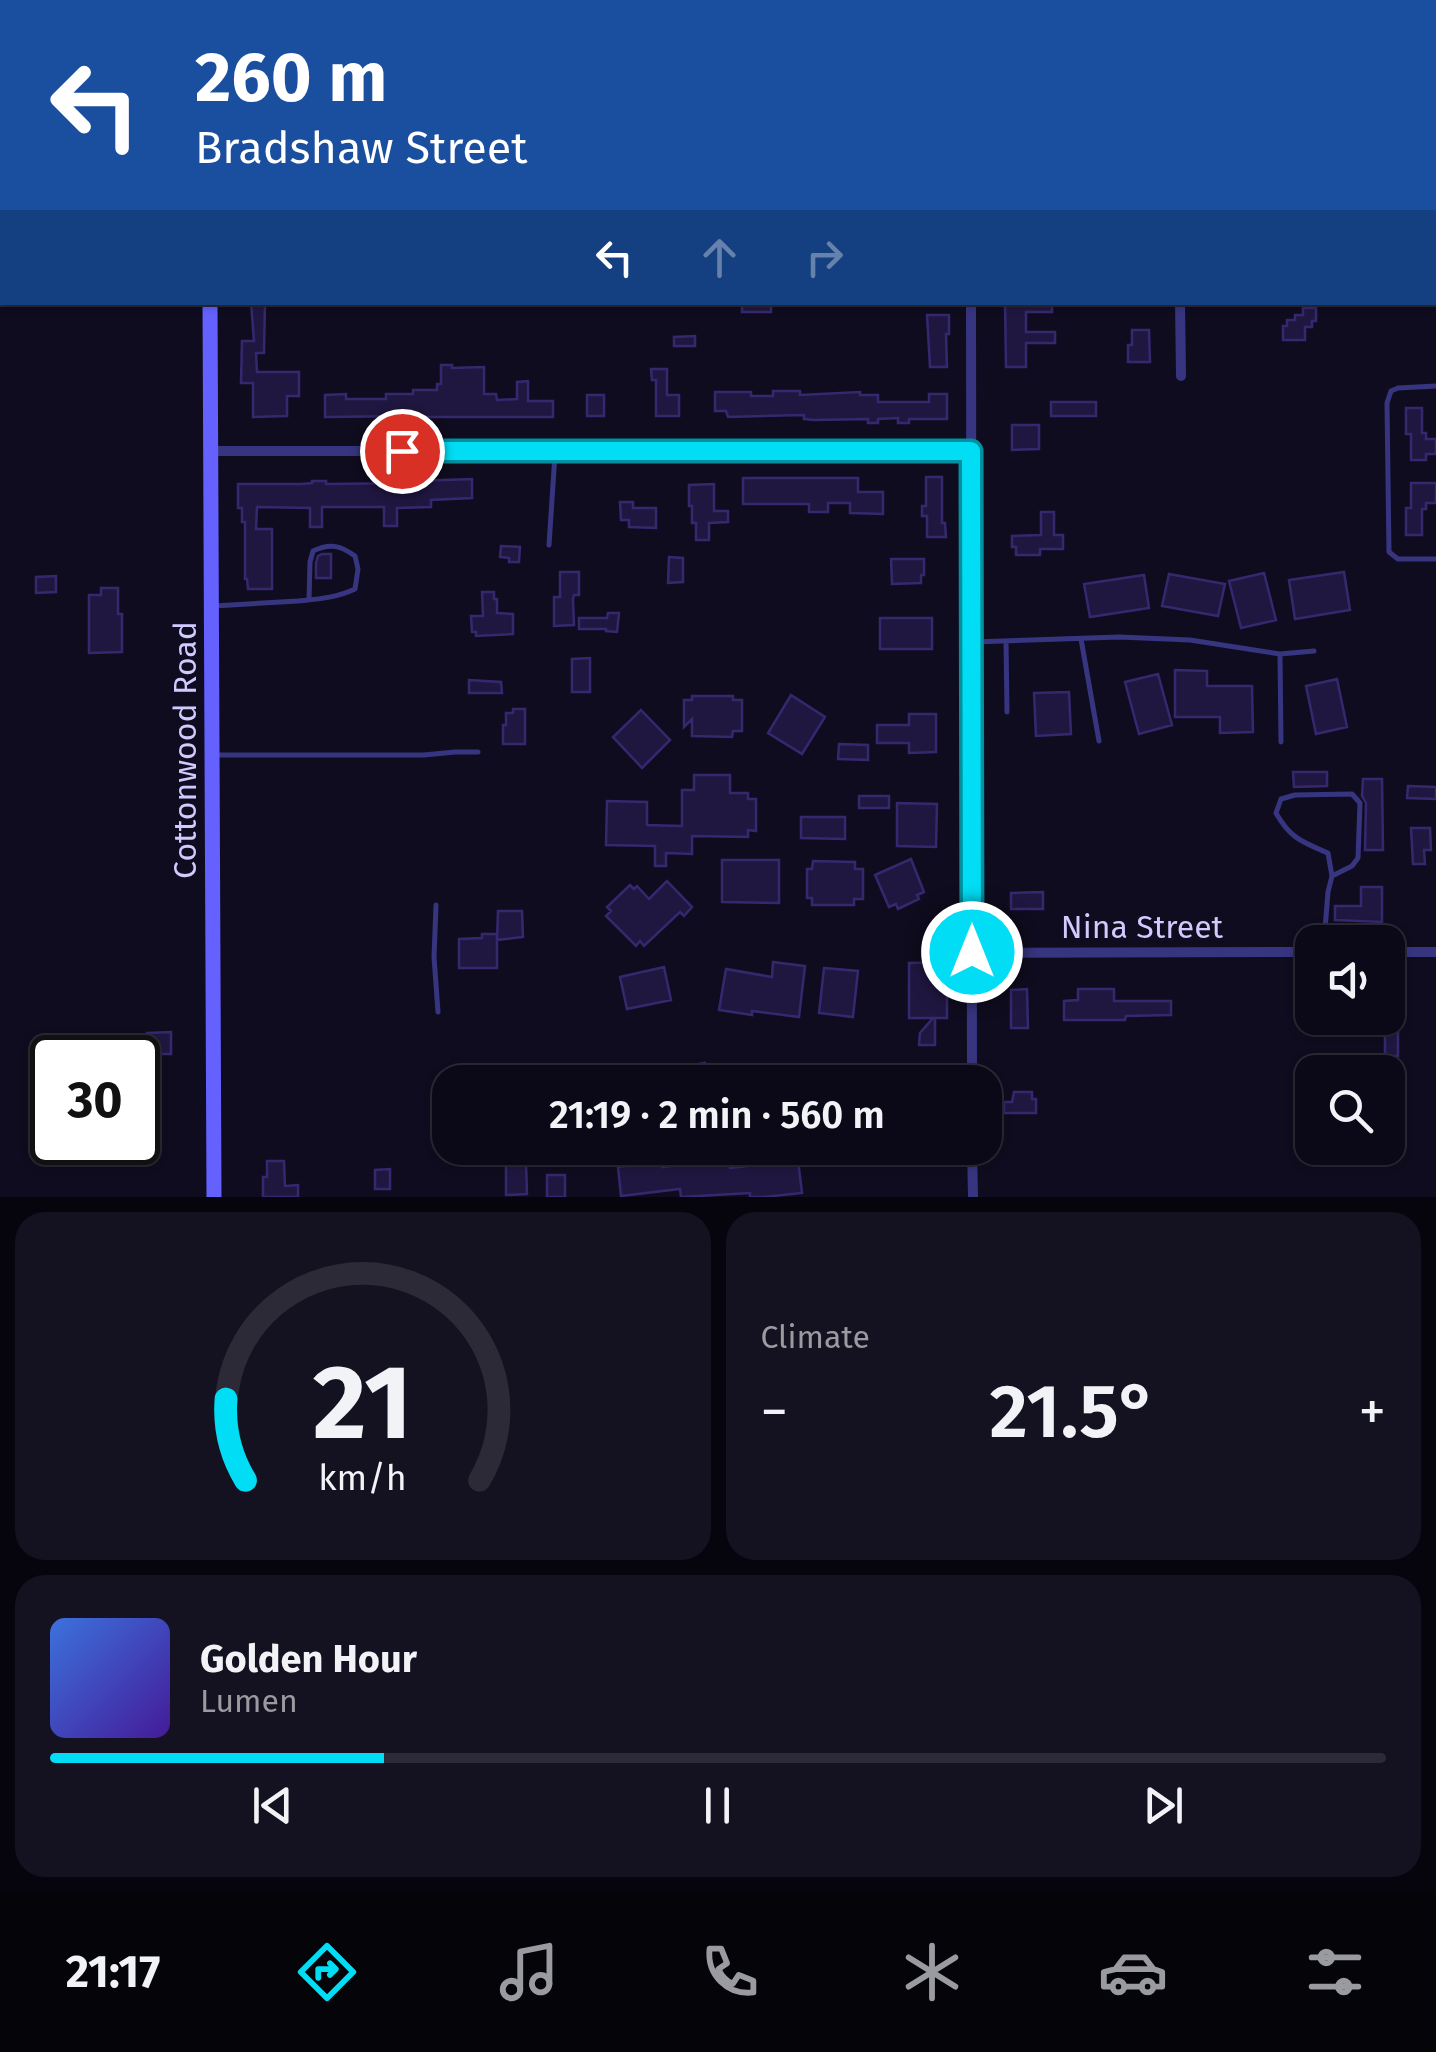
<!DOCTYPE html>
<meta charset="utf-8">
<style>
:root{--surface:#0b0917;--page:#141220;--text:#f1f3f6;--muted:#9a9aa1;--line:#2b2a36;--accent:#00ddf5}
body{margin:0;font-family:"Fira Sans",sans-serif;background:var(--page);color:var(--text);height:100vh;display:flex;flex-direction:column;font-size:38px;white-space:nowrap}
*{box-sizing:border-box;margin:0}
p{font-size:32px;color:var(--muted)}
.icon{flex:none;width:55px;height:55px;fill:none;stroke:currentColor;stroke-width:2;stroke-linecap:round;stroke-linejoin:round}
.map{position:relative;height:1197px;overflow:hidden}
.panel{display:flex;flex-direction:column;gap:15px;padding:15px;background:#06050d;flex:1}
.panel>*{flex:none}
.banner{position:absolute;left:0px;top:0px;width:1438px;height:305px;box-shadow:0 2px 8px #0004,0 0 0 2px var(--line);background:#1a4fa0;color:#fff;overflow:hidden}
.tools{position:absolute;left:1295px;top:925px;display:grid;gap:20px}
.tools a{display:grid;place-items:center;width:110px;height:110px;border-radius:20px;background:var(--surface);box-shadow:0 2px 8px #0004,0 0 0 2px var(--line);font-size:50px}
.speed{position:absolute;left:30px;top:1035px;display:flex;gap:20px;font-size:50px;font-weight:700;text-align:center}
.speed>*{display:grid;place-content:center;width:130px;height:130px;border-radius:50%;background:var(--surface);box-shadow:0 2px 8px #0004,0 0 0 2px var(--line);line-height:1}
.speed .limit{border:5px solid #111;border-radius:15px;background:#fff;color:#111}
.pin{position:absolute;display:grid;place-items:center;width:85px;height:85px;color:#fff;margin:-42px;border:5px solid #fff;border-radius:50%;box-shadow:0 2px 10px #0007}
.me{position:absolute;width:110px;margin:-55px;rotate:0deg;stroke-linejoin:round;filter:drop-shadow(0 0 8px #0008)}
.turn{display:flex;align-items:center;gap:35px;height:210px;padding:0 30px;font-size:45px}
.turn .icon{width:130px;height:130px;stroke-width:2.5}
.turn b{display:block;font-size:70px;line-height:85px}
.lanes{display:flex;align-items:center;height:95px;padding:0 30px;background:#0003;justify-content:center;gap:50px;direction:ltr}
.lanes .off{opacity:.35}
.big{font-size:75px;font-weight:600;line-height:1.1}
.panel .card{flex:1;display:flex;flex-direction:column;justify-content:center;gap:15px;min-width:0;padding:0 35px;border-radius:30px;background:var(--page)}
.panel .dial{align-items:center;gap:0}
.dial svg{height:260px;overflow:visible;fill:none;stroke:var(--line);stroke-width:7;stroke-linecap:round;text-anchor:middle}
.dial text{fill:var(--text);stroke:none}
.song{display:flex;align-items:center;gap:30px}
.cover{width:120px;height:120px;border-radius:15px;background:linear-gradient(135deg,hsl(220 70% 55%),hsl(260 70% 35%))}
.played{height:10px;border-radius:5px;background:linear-gradient(90deg,var(--accent) 25%,var(--line) 25%)}
.keys{display:flex;justify-content:space-around;direction:ltr}
.heat{display:flex;justify-content:space-between;align-items:center;font-size:55px;direction:ltr}
.panel .tiles{flex:1;display:grid;gap:15px;grid-template-columns:1fr 1fr}
.card:last-child{grid-column:span 2}
.trip{position:absolute;left:432px;top:1065px;width:570px;height:100px;border-radius:30px;background:var(--surface);box-shadow:0 2px 8px #0004,0 0 0 2px var(--line);font-weight:600;line-height:100px;text-align:center}
.tab-bar{display:flex;height:160px;justify-content:space-around;align-items:center;background:#040409;color:var(--muted)}
.tab-bar .icon{width:70px;height:70px}
.tab-bar .selected{color:var(--accent)}
.tab-bar b{font-size:45px;color:var(--text)}
.map>svg:first-child{display:block}
.building{fill:#201741;stroke:#36286e;stroke-width:2.5}
.lines{fill:none;stroke-linecap:round;stroke-linejoin:round}
.lane{stroke:#383580;stroke-width:5}
.street{stroke:#383580;stroke-width:10}
.secondary{stroke:#6561ff;stroke-width:15}
.route-casing{stroke:#00909f;stroke-width:25}
.route{stroke:#00ddf5;stroke-width:18}
.labels{text-anchor:middle;stroke-width:10;stroke-linejoin:round;paint-order:stroke}
.street-label{font-size:32px;fill:#d0caff;stroke:#0f0c1f}
</style>
<div class="map">
<svg width="1436" height="1197" viewBox="0 0 1436 1197">
<rect width="100%" height="100%" fill="#0f0c1f"/>
<path class="building" d="M251 302H265L264 353H256L257 372H299V396H287V416L253 417V383H241L242 341H254Z
M742 302H771V312H742Z
M1005 302H1052V312H1026V332H1055V343H1026V367H1006Z
M1303 308H1316V321H1312V327H1305V340H1283V326H1287V320H1295V315H1303Z
M927 315H949V334H946L947 367H930Z
M1132 330H1149L1150 362H1128V345H1132Z
M695 336V346H674V337Z
M441 365H452V368L484 367V394H496L497 400 517 399V382L528 381V401H553V417H422V429H410V416L325 417V395L346 394V399H386V394H413V390H437V384H441Z
M651 369H667V395H679V416H656V380H652Z
M773 391H800V395L860 392V395H878V402H929V394H947V419H909V423H898V418L878 419V423H868V419L814 420 804 419V415L728 417 726 411H715V392H751V396H773Z
M587 395H604V416H587Z
M1051 402H1096V416H1051Z
M1406 408H1422V433H1426V439H1436V454H1426V460H1411V434H1406Z
M1012 425H1039V449L1012 450Z
M926 477H942V523H945L946 537H927V516H922V506H926Z
M743 478H858V492H883V514L850 513V503H828V512H809V504H743Z
M472 479V498L431 500V507L397 508V526H384V507H322V527H310V508L257 507 256 529H272V589H248L247 579H245V522H242V508H238V484H301L312 483V481H326V484L415 483V481Z
M1411 483H1436V503H1426V509H1422V535H1406V508H1411Z
M714 484V511H728V522L709 523V540H696V523H692V506H689V485Z
M620 502H633V508H656V528L629 527V520H621Z
M1041 512H1054V535H1063V549H1040V555H1016V547H1012V536L1041 535Z
M501 546 520 547 519 562H509V558L500 557Z
M322 554H331V578H316V563L318 556Z
M669 557 683 558V582L668 583Z
M891 559H924V575H921V583L892 584Z
M560 572H579V595H574L573 599 574 625 554 626V597H560Z
M1344 572 1350 610 1295 619 1289 580Z
M1264 573 1276 620 1241 628 1229 581Z
M1169 574 1225 584 1218 616 1162 606Z
M1144 575 1149 608 1090 617 1084 584Z
M56 576V592L36 593V577Z
M101 588H118V614H122V652L89 653V595H101Z
M482 592H494V599H497V613L513 614V634L476 636V632H472L471 616H483Z
M608 613H619L617 632 606 631V629H579V618H607Z
M880 618H932V649H880Z
M590 658V692H572V659Z
M1175 670 1207 671V686H1252L1253 732 1220 733V717H1175Z
M1158 674 1172 725 1139 734 1125 682Z
M1337 679 1347 727 1316 734 1306 686Z
M469 680 501 682 502 693H469Z
M1069 692 1071 734 1036 736 1034 693Z
M791 695 825 717 802 754 768 733Z
M692 696H733V700H742V731H733L732 737 692 736V719L684 727V700H692Z
M513 709H525V744H503V725H506V713H513Z
M641 710 670 740 642 768 613 737Z
M909 714H936V752L909 753V743H877V725H909Z
M839 744 868 745V760L838 759Z
M1293 772H1327V786L1294 787Z
M694 775H730V793H748V799H756V831L748 830V837L692 836V854L666 853V866H655V846L606 845 607 801 647 802V825L682 826V790H694Z
M1363 779H1382L1383 850H1365L1366 803 1362 796Z
M1408 786 1436 787V799L1407 798Z
M859 796H889V808H859Z
M897 803 937 804 936 847 897 846Z
M801 817H845V839L801 838Z
M1411 828H1430L1431 850H1424L1425 864H1413Z
M911 859 924 892 917 895 919 899 898 909 896 904 889 907 875 875Z
M722 860H779V903L722 902Z
M813 861 855 862V869H863V899H854V905H812V898H807V869H812Z
M667 881 692 907 684 916 680 912 644 946 640 941 636 946 606 916 611 911 607 907 630 885 634 889 637 886 649 899Z
M1361 887H1382V922L1335 920V906H1361Z
M1043 892V909H1011V893Z
M498 911H522L523 937 497 940Z
M1082 928H1117L1118 939H1082Z
M482 934H497V968H459V939L482 938Z
M773 962 805 966 799 1017 752 1011V1015L719 1010 726 969 772 977Z
M947 962V1018H935V1045H919L920 1033 933 1018H909V963Z
M664 967 671 1000 627 1009 620 977Z
M824 968 858 971 853 1017 819 1013Z
M1027 989 1028 1028H1011V990Z
M1078 989H1114V1001H1171V1015L1126 1016 1125 1020H1064V1001L1078 1000Z
M1370 1018H1390L1391 1029H1370Z
M171 1032V1054H147V1033Z
M1385 1032H1398V1056H1385Z
M705 1063 708 1082H676L674 1068Z
M756 1072 757 1082H726V1076Z
M807 1072 808 1082H778V1076Z
M1014 1092H1032V1099H1036V1113H1004V1102H1012Z
M729 1159 730 1168 798 1160 802 1193 764 1197H750V1193L681 1197 680 1189 621 1196 618 1167 661 1161 662 1167Z
M267 1161H284L285 1186 298 1185V1197H263V1177H267Z
M506 1162H526L527 1194 506 1195Z
M390 1169V1189H375V1170Z
M547 1175H565V1197H547Z"/>
<g class="lines">
<path class="lane" d="M1436 386 1398 388 1391 391 1387 403 1389 552 1398 559H1436
M549 545 555 454
M214 606 298 601C318 599 336 598 355 589L358 569 355 556C340 545 329 543 313 551L310 562 309 600
M1081 639 1099 741
M1006 641 1007 712
M972 642 1119 637 1190 640 1280 654 1314 651
M1280 654 1281 742
M215 755H424L455 752H478
M436 905 434 957 438 1012
M1324 942 1328 892 1332 876 1328 853C1302 842 1290 838 1276 813L1281 799 1295 795 1352 794 1360 803 1358 858 1352 866 1332 876"/>
<path class="street" d="M971 0V2
M1180 0V2
M971 302 972 1082
M1180 302 1181 376
M211 451H971
M1388 952H1436
M972 953 1312 952
M972 1148 973 1197"/>
<path class="secondary" d="M210 0V2
M210 302 214 1197"/>
</g>
<g class="lines">
<defs>
<path id="route" d="M402 451H971L972 952"/>
</defs>
<use href="#route" class="route-casing"/>
<use href="#route" class="route"/>
</g>
<g class="labels">
<g class="street-label">
<text transform="translate(185 750) rotate(-90)" y="11">Cottonwood Road</text>
<text x="1142" y="938">Nina Street</text>
</g>
</g>
</svg>
<div class="tools">
<a><svg class="icon" aria-label="sound" viewBox="0 0 24 24"><path d="M4 9h4l5-4v14l-5-4H4zM17 9q2 3 0 6"/></svg></a>
<a><svg class="icon" aria-label="search" viewBox="0 0 24 24"><circle cx="10" cy="10" r="6"/><path d="M15 15l6 6"/></svg></a>
</div>
<div class="speed"><div class="limit">30</div></div>
<div class="pin" style="left:402px;top:451px;background:#d93025"><svg class="icon" aria-label="arrive" viewBox="0 0 24 24"><path d="M6 21V4h12l-3 4 3 4H6"/></svg></div>
<svg class="me" style="left:972px;top:952px" viewBox="-20 -20 40 40"><circle r="17" fill="#00ddf5" stroke="#fff" stroke-width="3"/><path d="M0-11L8 9 0 5-8 9z" fill="#fff"/></svg>
<div class="trip">21:19 · 2 min · 560 m</div>
<div class="banner">
<div class="turn"><svg class="icon" aria-label="left" viewBox="0 0 24 24"><path d="M17 20v-9H6M10 6l-5 5 5 5"/></svg><div><b>260 m</b>Bradshaw Street</div></div>
<div class="lanes"><svg class="icon" aria-label="left" viewBox="0 0 24 24"><path d="M17 20v-9H6M10 6l-5 5 5 5"/></svg><svg class="icon off" aria-label="ahead" viewBox="0 0 24 24"><path d="M12 20V5M6 11l6-6 6 6"/></svg><svg class="icon off" aria-label="right" viewBox="0 0 24 24"><path d="M7 20v-9h11M14 6l5 5-5 5"/></svg></div>
</div>
</div>
<section class="panel">
<div class="tiles">
<div class="card dial"><svg viewBox="0 0 100 80">
<path d="M14 69A42 42 0 1 1 86 69"/>
<path d="M14 69A42 42 0 0 1 8 44" stroke="#00ddf5"/>
<text x="50" y="56" font-size="32" font-weight="700">21</text>
<text x="50" y="72" font-size="11">km/h</text>
</svg></div>
<div class="card"><p>Climate</p>
<div class="heat"><a>−</a><b class="big">21.5°</b><a>+</a></div>
</div>
<div class="card">
<div class="song"><i class="cover"></i><div><b>Golden Hour</b><p>Lumen</p></div></div>
<div class="played"></div>
<div class="keys"><svg class="icon" aria-label="previous" viewBox="0 0 24 24"><path d="M18 5L8 12l10 7zM5 5v14"/></svg><svg class="icon" aria-label="pause" viewBox="0 0 24 24"><path d="M8 5v14M16 5v14"/></svg><svg class="icon" aria-label="next" viewBox="0 0 24 24"><path d="M6 5l10 7-10 7zM19 5v14"/></svg></div>
</div>
</div>
</section>
<nav class="tab-bar">
<b>21:17</b>
<svg class="icon selected" aria-label="directions" viewBox="0 0 24 24"><path d="M12 3l9 9-9 9-9-9zM9 14v-3h6M13 9l2 2-2 2"/></svg>
<svg class="icon" aria-label="music" viewBox="0 0 24 24"><path d="M9 18V5l10-2v13"/><circle cx="6" cy="18" r="3"/><circle cx="16" cy="16" r="3"/></svg>
<svg class="icon" aria-label="phone" viewBox="0 0 24 24"><path d="M5 4h4l2 5-3 2q2 4 5 5l2-3 5 2v4C11 20 4 13 5 4z"/></svg>
<svg class="icon" aria-label="climate" viewBox="0 0 24 24"><path d="M12 3v18M4 7l16 10M4 17L20 7"/></svg>
<svg class="icon" aria-label="car" viewBox="0 0 24 24"><path d="M5 17H2v-5l4-1 3-4h7l3 4 3 1v5h-3M9 17h6M6 11h13"/><circle cx="7" cy="17" r="2"/><circle cx="17" cy="17" r="2"/></svg>
<svg class="icon" aria-label="filters" viewBox="0 0 24 24"><path d="M4 7h16M4 17h16"/><circle cx="9" cy="7" r="2"/><circle cx="15" cy="17" r="2"/></svg>
</nav>
